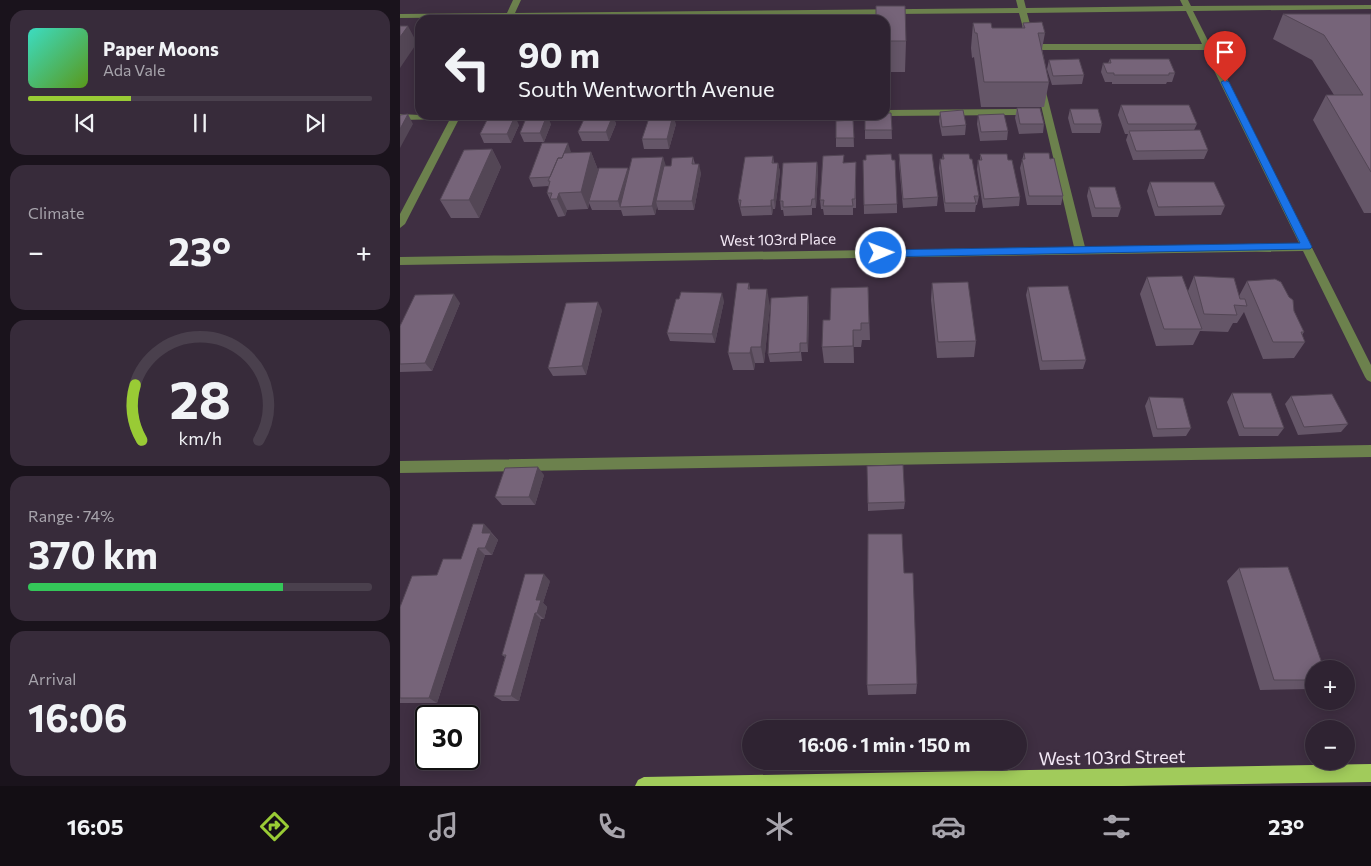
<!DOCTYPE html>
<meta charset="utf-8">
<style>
:root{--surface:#2f2332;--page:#372b3a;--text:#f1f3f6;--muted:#a7a4ac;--line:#4a404d;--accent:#99cb35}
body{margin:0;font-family:Commissioner,sans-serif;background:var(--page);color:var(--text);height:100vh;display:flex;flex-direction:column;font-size:19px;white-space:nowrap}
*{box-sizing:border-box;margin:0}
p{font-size:16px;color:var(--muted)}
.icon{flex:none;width:28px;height:28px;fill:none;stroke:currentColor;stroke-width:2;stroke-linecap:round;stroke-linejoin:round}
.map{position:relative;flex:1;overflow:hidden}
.drawer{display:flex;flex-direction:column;gap:10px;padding:10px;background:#1a131c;width:400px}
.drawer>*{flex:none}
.guide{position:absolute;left:15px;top:15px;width:475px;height:105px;border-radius:15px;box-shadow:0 2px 12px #0003,0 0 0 1px var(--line);background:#2f2332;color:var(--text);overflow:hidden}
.fabs{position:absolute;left:905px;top:660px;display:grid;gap:10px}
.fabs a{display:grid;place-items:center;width:50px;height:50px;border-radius:50%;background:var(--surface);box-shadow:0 2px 12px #0003,0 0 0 1px var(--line);font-size:25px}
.speed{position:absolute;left:15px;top:705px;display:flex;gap:10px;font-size:25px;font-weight:700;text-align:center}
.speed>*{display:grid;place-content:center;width:65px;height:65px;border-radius:50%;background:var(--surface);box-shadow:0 2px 12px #0003,0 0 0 1px var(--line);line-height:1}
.speed .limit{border:2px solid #111;border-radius:8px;background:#fff;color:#111}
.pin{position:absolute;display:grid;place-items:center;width:42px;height:42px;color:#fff;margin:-51px -21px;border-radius:50% 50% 50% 0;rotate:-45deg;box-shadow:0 0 5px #0007}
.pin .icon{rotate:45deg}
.me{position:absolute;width:55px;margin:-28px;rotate:89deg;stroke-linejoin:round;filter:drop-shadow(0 0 4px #0008)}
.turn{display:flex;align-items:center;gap:18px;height:105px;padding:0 20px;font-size:22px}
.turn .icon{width:65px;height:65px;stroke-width:2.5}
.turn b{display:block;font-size:35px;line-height:42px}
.big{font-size:38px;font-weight:700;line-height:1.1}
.drawer .widget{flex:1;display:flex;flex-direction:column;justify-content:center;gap:8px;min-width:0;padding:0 18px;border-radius:15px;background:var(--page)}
.drawer .dial{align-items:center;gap:0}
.dial svg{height:130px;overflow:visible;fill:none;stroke:var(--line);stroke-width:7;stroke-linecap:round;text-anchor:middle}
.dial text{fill:var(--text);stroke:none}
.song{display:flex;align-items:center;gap:15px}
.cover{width:60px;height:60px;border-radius:8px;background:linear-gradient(135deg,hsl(170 70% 55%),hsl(90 70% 35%))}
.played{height:5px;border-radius:2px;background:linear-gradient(90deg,var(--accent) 30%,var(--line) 30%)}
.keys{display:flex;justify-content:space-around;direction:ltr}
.heat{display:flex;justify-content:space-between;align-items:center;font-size:28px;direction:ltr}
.charge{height:8px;border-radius:4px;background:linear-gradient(90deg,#34c759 74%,var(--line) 0)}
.trip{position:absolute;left:342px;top:720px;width:285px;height:50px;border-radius:25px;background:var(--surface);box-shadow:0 2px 12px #0003,0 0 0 1px var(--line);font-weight:700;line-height:50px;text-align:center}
.menu{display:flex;height:80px;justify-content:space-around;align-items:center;background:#130e14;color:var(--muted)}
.menu .icon{width:35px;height:35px}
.menu .active{color:var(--accent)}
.menu b{font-size:22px;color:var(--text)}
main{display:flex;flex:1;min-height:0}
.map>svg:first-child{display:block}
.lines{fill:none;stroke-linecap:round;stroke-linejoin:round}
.minor{fill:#6c814d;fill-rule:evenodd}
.major{fill:#a1cb5b;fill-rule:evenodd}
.wall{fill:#655668}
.shaded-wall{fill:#534655}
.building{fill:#766479;stroke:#534655}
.route{fill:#1a73e8;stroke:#114b97}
.labels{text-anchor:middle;stroke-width:5;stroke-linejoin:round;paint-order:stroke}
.street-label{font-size:15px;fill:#f3e8f5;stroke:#3f2f42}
.near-street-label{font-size:18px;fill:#f3e8f5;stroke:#3f2f42}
</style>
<main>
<section class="drawer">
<div class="widget">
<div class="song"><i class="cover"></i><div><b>Paper Moons</b><p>Ada Vale</p></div></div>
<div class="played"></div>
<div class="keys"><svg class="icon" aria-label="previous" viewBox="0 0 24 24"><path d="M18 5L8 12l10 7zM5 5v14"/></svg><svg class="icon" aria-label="pause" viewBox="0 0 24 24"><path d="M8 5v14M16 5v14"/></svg><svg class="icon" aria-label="next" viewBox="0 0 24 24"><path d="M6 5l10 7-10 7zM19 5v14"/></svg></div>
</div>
<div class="widget"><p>Climate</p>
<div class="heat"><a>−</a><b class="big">23°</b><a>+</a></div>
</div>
<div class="widget dial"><svg viewBox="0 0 100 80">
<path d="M14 69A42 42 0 1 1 86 69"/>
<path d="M14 69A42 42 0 0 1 10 35" stroke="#99cb35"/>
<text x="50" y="56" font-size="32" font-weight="700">28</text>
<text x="50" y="72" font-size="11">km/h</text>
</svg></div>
<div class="widget"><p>Range · 74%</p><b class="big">370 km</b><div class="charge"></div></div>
<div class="widget"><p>Arrival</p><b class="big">16:06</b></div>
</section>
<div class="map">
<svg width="971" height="786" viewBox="0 0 971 786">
<rect width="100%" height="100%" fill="#3f2f42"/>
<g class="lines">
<path class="minor" d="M113 0H121L115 13 618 8 616 0H624L626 8 783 6 780 0H788L791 6 971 5V9L793 11 971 365V382L967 380 965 377 903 251 0 265V257L674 247 637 88 641 85 645 88 685 247 899 243 804 50H632L628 47 632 44H802L786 11 627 13 634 39 630 41 626 39 619 13 112 17 111 20H103L104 17 0 18V14L107 13Z
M632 109 637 112 635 114 632 115 485 116 482 115H485V110Z
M0 114 20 115H262L257 118 59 119 5 224 0 228V214L50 119 0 120Z
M971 445V457L0 473V461Z"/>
<path class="major" d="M971 764V782L722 786H235L238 780 244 777Z"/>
</g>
<path class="wall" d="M883 14H971V213H964L913 120 926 95H934L912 60 873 39Z
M485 20 506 41 505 72H485Z
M573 23 592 28H622L623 23 645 33 642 49 649 82 644 107H581L574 57 572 58 571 48Z
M710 59 775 73 772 82H767L766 84H712V82H705L701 72 703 63H708Z
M649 60 684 75 682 84 652 85 647 69Z
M721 105 797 124 794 130 808 150 804 159 733 160 726 140 728 134H725L718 115Z
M617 108 644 124 643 133 619 134 615 118Z
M670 109 702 124 700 133H672L668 118Z
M540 112 566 125 565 135 542 136 539 121Z
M491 113 492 139H465V115Z
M213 115 216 124 209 141H182L178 132Z
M578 115 608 131 607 140 580 141 577 124Z
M453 120 454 147H436V138Z
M151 124 144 142H124L120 133Z
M276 124 269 149H244L242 139Z
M119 125 111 143H84L80 134Z
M92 149 101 167 79 218H51L40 200Z
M191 152 198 170 195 180 229 171 263 157 265 166H271L293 157 295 164 301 173 294 210H258L257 206 255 215 223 216 221 210H192L189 203 188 209 167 210 165 216 158 217 147 193 149 186 133 187 129 178 171 153Z
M624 153 663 196 661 205H627L620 168Z
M499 154 538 197 537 206 503 208 499 163Z
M543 154 579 196 577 205H576L575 212H545L539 168 540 159H542Z
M580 154 608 160 620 197 619 206 583 208 577 169 578 160H580Z
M373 156 374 163H378L380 172 375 209H373L372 215 342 216 338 200Z
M463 160H492L497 204V213L464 214Z
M417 162 418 171 416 208H412V215L384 216 383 210H381L380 201Z
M456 171V208H453V215H424L423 209H421L420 200Z
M750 182 825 206 821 215 755 216 747 191Z
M689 187 721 208 718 217H692L687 196Z
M794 276 839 296 847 281 894 311 904 332 902 335 905 342 894 358 863 359 844 312 837 323H833L828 332 800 331 793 345 756 346 740 294 747 277 788 291Z
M349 283 350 289 370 306 364 363H355L354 370H333L328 353Z
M532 283 576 341 574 357 537 358 531 300Z
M468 287 470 340H462L461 347H454V363H424L422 347 430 320Z
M628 287 686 360 683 369 640 370 626 295Z
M324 301 315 343 270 341 267 333Z
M60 303 32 371 0 372V326Z
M409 305 408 352H401L402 361 370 362 368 354Z
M202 310 186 375 153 376 148 368Z
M832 393 884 428 878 436H839L827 402Z
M891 396 948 424 941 432 898 435 885 404Z
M749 397 791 428 786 436 753 437 745 406Z
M467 466 505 502 504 509 468 511Z
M144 475 135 505H102L95 497Z
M84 524 98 540 92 555H85L37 703H0V607L37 575 61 559Z
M839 568 914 669V687L911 689 860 690 827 581Z
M504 573 517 684 516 694 468 695 467 685Z
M150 581 143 603 147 607 144 619H141L119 701H102L94 696 105 657 102 655Z"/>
<path class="shaded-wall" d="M8 26 17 43 0 68V36Z
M8 114 13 124 0 148V129Z
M147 115 151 124 144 142 140 133Z
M213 115 216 124 209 141 206 132Z
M273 115 276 124 269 149 267 139Z
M115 116 119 125 111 143 107 134Z
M168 143 171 152 156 177Z
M92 149 101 167 79 218 69 200Z
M191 152 198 170 190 201H189V203L188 209 181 192Z
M263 157 266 166 256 201 257 206 255 215 252 206Z
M417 162 418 171 416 208 415 199Z
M378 163 380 172 375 209 374 200Z
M299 164 301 173 294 210 292 201Z
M228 168 231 177 220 207 218 201Z
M159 193 167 210 165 216 157 199Z
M371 200 373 209 372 215 371 206Z
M367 289 370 306 364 363 361 347Z
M322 293 324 301 315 343 312 334Z
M54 294 60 303 32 371 25 363Z
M408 296 409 305 408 352 407 343Z
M198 302 202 310 186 375 182 366Z
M453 330 454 347V363L453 346Z
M351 347 355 363 354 370 350 353Z
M138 467 144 475 135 505 129 497Z
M84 524 91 531 90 534 91 533 98 540 92 555 85 548 82 533Z
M78 548 85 555 37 703 29 698Z
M144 574 150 581 143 603 147 607 144 619 137 613 136 600Z
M135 613 141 619 119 701 111 696Z"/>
<path class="building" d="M476 6H505L506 41H485V20H476Z
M883 14H971V172L926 95H963L924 35Z
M642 22 645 33H638L649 82H584L577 33H575L573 23H591L592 28H625L623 23Z
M0 26H8L0 37Z
M679 59 684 75 653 76 649 60Z
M710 59H769L775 73H769V75H714V73H707L703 63H711Z
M485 82 486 98H485Z
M721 105H789L797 124H728Z
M617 108H640L644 124H620Z
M670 109H698L702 124H674Z
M563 110 566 125 542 127 540 112Z
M485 113H491L492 130H465V115H485Z
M8 114 0 129V115Z
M604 114 608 131 581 132 578 115Z
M147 115 140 133H120L127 116Z
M186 115H213L206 132H178Z
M250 115H273L267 139H242Z
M89 116H115L107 134H80Z
M453 120 454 138H436V121Z
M800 130 808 150 736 151 729 131Z
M142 143H168L162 158H158L150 177 129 178Z
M92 149 69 200H40L64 150Z
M191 152 181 192 159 193 157 199H150L152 193H147L150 181H148L158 158H162L164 153Z
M624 153H649L650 159 654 158 663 196H629L622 159H625Z
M491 154 492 160H495L497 204 464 205 463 160H466V155Z
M499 154H532L538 197 503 199Z
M543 154H569L570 159H572L579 196H574L576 203H545L540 159H544Z
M580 154H607L608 160H612L620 197 584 199 578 160H582Z
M444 155 443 163 456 162 455 199H452L453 206H423L424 200H420L423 156Z
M373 156 372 163H378L374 200H371V206L340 207 341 200H338L345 157Z
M263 157 252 206 220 207 232 158Z
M293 157 292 164H299L292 201H256L264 166H271L272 158Z
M417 162 415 199H412L411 206 383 207V201H380L383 163Z
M199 168H228L218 201H189Z
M750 182H814L825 206 758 207Z
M689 187H715L721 208H695Z
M782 276 802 329H764L747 277Z
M794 276 834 278 840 299H845L847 306 834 305 837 315 804 314Z
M875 279 881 282 889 297 893 300 894 311 904 332H901L905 342H873L847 281Z
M568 282 576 341 538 342 532 283Z
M337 283H349L348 289H367L361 347H351L350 353H328Z
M668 286 686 360 642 361 628 287Z
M468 287 469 323H461V330H453V346L422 347 423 320H430L431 288Z
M281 292 322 293 312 334 267 333 276 299H279Z
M54 294 25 363 0 364V326L15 295Z
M408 296 407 343H400V352L368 354 371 298Z
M198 302 182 366 148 368 166 303Z
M832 393H871L884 428H844Z
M932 394 948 424 904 427 891 396Z
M749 397 783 398 791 428 757 429Z
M503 465 505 502 468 503 467 466Z
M138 467 129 497H95L105 468Z
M73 524H84L82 533H91L85 548H78L29 698H0V607L12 576 37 575 43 559H61Z
M468 534H502L504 573H513L517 684 467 685Z
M888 567 924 669H914V680H874L839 568Z
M125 574H144L136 600H141L137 613H135L111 696H94L106 655H102Z"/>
<path class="route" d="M825 80 829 82 912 247 910 249 481 257 476 253 481 250 900 243 821 82Z"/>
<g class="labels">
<g class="street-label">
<text transform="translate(378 240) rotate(-1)" y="5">West 103rd Place</text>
</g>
<g class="near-street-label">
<text transform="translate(712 758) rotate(-1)" y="6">West 103rd Street</text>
</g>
</g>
</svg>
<div class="fabs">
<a>+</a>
<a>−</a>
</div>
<div class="speed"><div class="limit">30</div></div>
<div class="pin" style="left:825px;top:82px;background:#d93025"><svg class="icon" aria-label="arrive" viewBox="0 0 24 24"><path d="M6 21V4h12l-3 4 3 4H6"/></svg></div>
<svg class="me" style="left:481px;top:253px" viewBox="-20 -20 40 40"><circle r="17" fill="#1a73e8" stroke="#fff" stroke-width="3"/><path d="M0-11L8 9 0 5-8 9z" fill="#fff"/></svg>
<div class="trip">16:06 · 1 min · 150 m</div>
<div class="guide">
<div class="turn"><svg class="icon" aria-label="left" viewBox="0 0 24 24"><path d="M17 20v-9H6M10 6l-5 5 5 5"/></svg><div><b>90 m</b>South Wentworth Avenue</div></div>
</div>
</div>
</main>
<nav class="menu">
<b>16:05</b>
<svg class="icon active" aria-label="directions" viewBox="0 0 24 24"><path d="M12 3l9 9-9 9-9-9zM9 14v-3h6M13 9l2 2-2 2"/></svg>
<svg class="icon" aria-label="music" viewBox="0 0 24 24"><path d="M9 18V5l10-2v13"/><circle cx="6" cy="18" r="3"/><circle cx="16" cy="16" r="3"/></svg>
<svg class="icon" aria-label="phone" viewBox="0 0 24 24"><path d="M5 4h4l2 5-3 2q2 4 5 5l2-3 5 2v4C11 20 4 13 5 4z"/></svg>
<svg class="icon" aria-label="climate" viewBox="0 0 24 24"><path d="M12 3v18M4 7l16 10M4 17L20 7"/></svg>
<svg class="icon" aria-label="car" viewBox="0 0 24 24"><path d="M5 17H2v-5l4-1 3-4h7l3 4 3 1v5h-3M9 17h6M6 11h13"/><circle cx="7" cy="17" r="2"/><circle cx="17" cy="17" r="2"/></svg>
<svg class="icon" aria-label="filters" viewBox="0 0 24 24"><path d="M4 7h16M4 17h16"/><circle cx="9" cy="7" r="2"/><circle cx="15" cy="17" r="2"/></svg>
<b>23°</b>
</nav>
